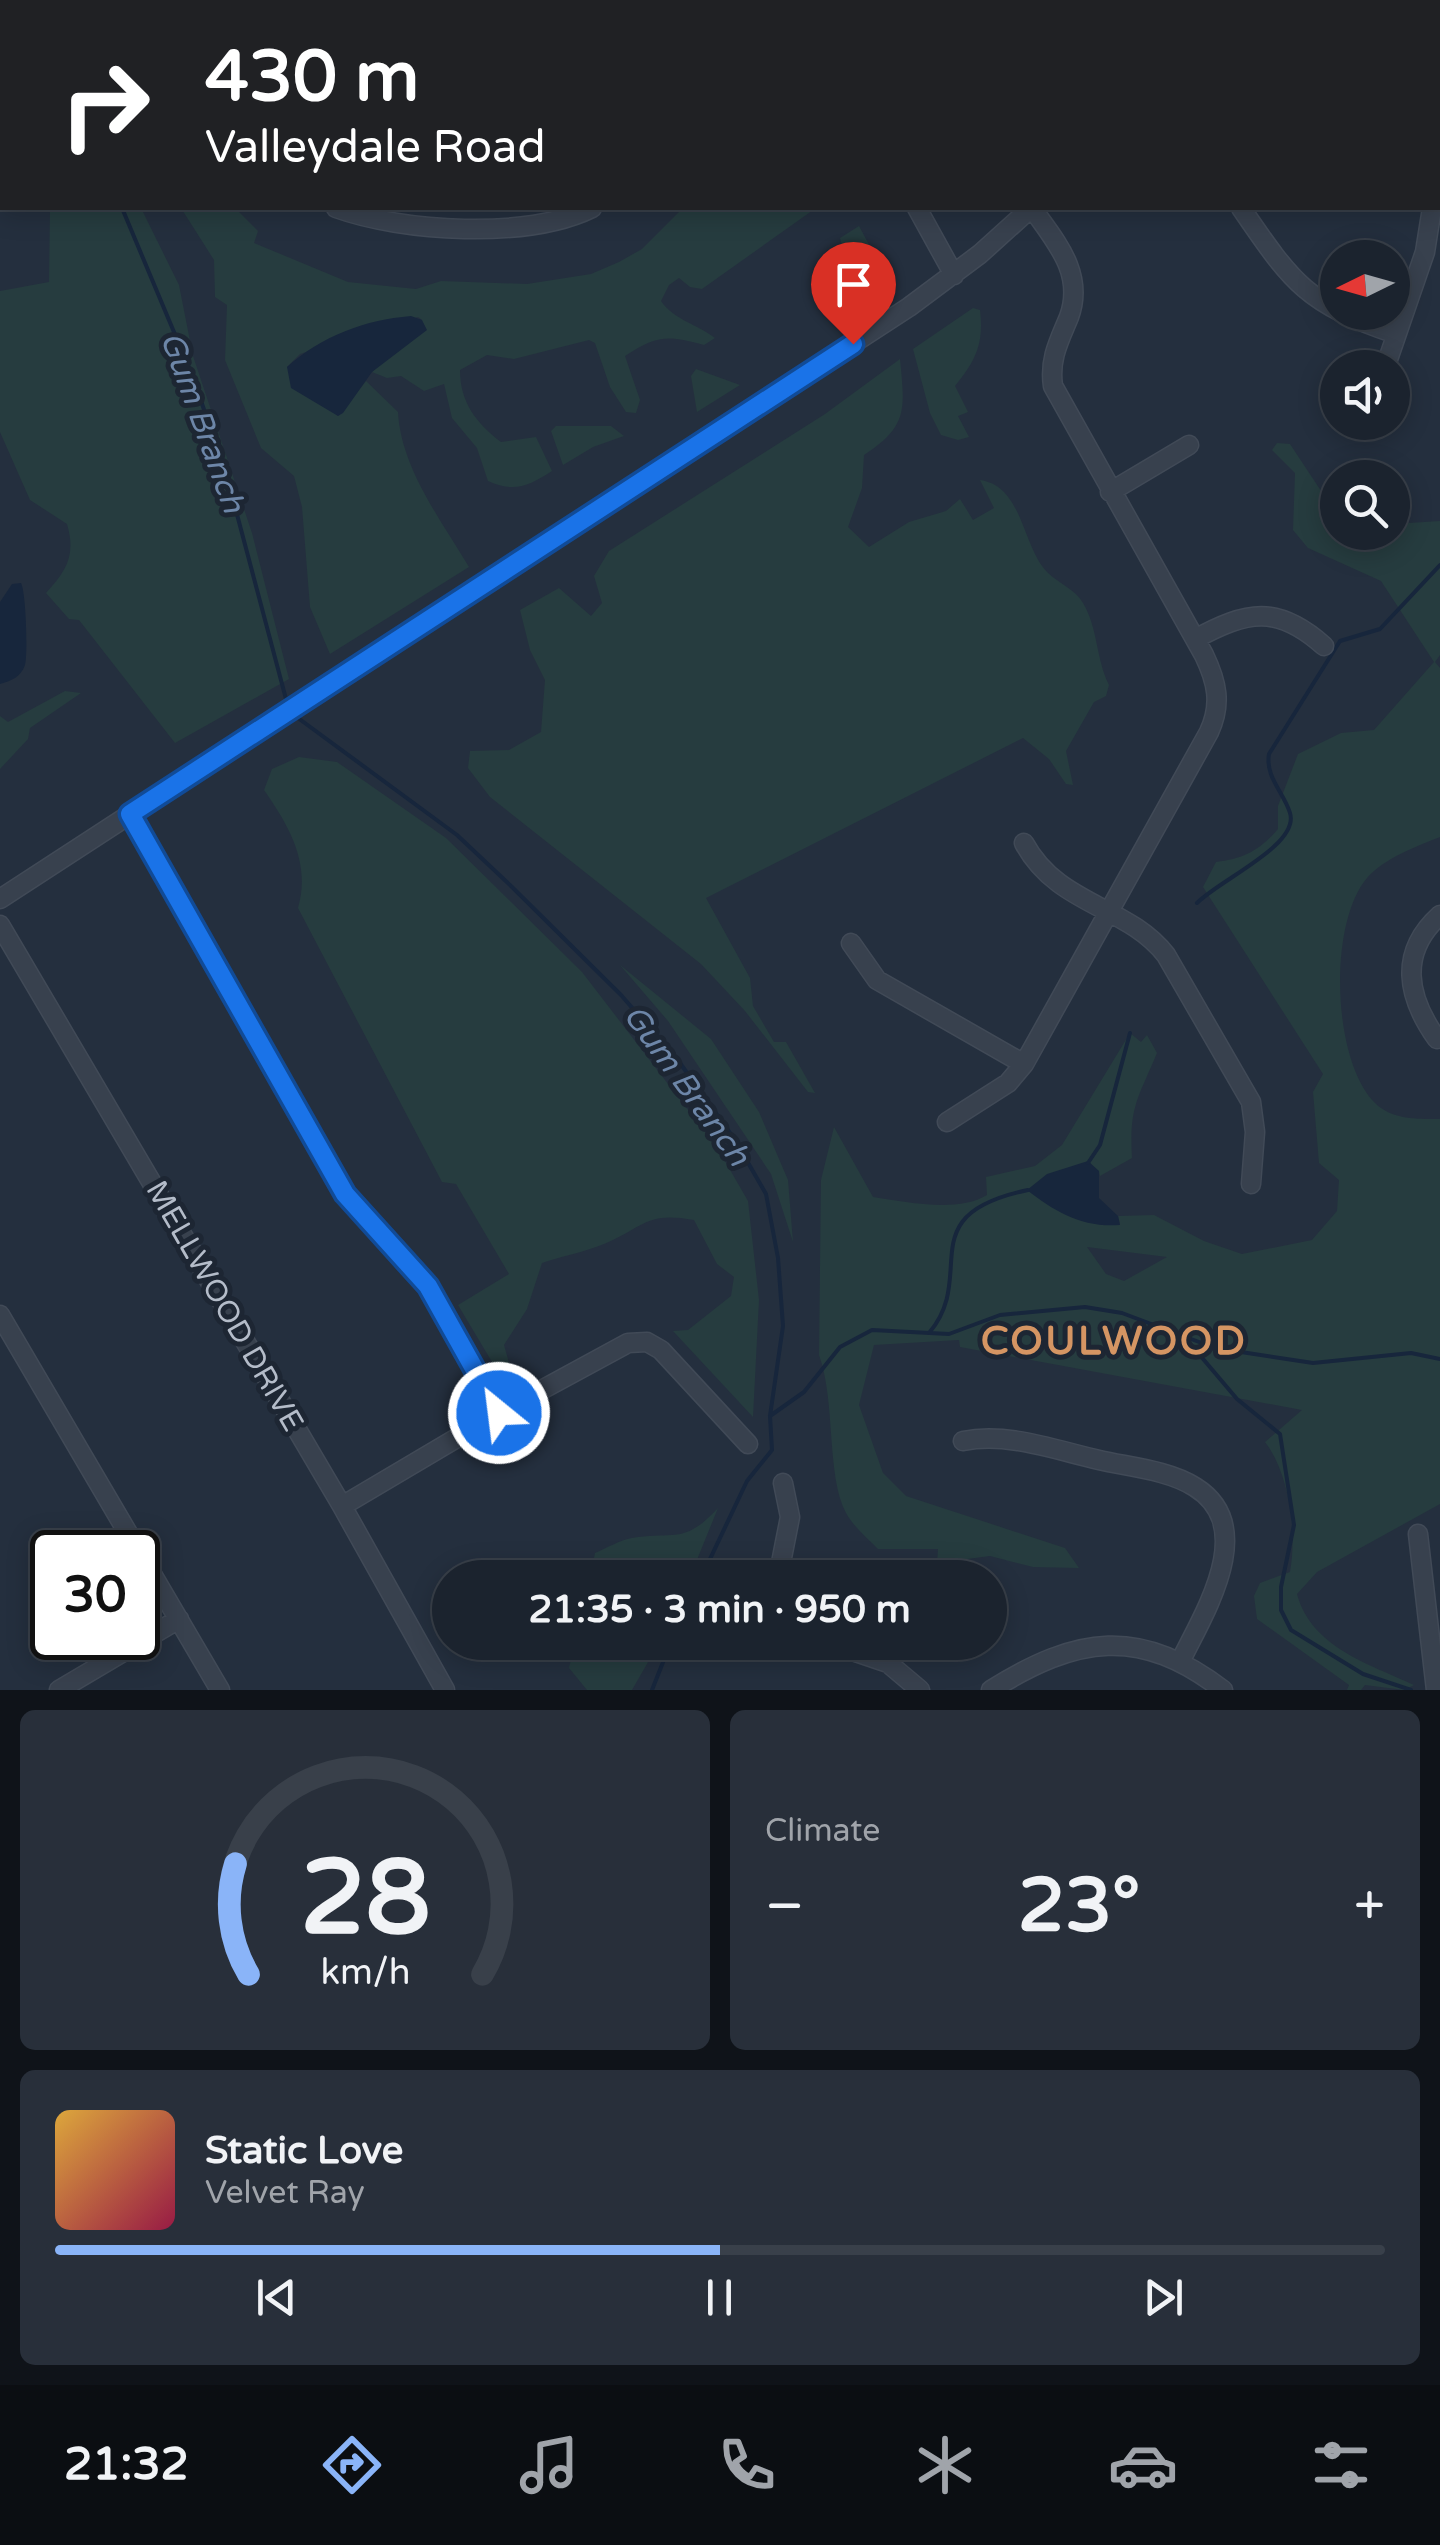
<!DOCTYPE html>
<meta charset="utf-8">
<style>
:root{--surface:#1b232e;--page:#282f3a;--text:#f1f3f6;--muted:#a0a4aa;--line:#39404a;--accent:#8ab4f8}
body{margin:0;font-family:"Varela Round",sans-serif;background:var(--page);color:var(--text);height:100vh;display:flex;flex-direction:column;font-size:38px;white-space:nowrap}
*{box-sizing:border-box;margin:0}
p{font-size:32px;color:var(--muted)}
.icon{flex:none;width:55px;height:55px;fill:none;stroke:currentColor;stroke-width:2;stroke-linecap:round;stroke-linejoin:round}
.map{position:relative;height:1690px;overflow:hidden}
.details{display:flex;flex-direction:column;gap:20px;padding:20px;background:#0f1319;flex:1}
.details>*{flex:none}
.top-card{position:absolute;left:0px;top:0px;width:1440px;height:210px;box-shadow:0 5px 25px #0003,0 0 0 2px var(--line);background:#202124;color:#fff;overflow:hidden}
.needle{width:65px;rotate:265deg}
.buttons{position:absolute;left:1320px;top:240px;display:grid;gap:20px}
.buttons a{display:grid;place-items:center;width:90px;height:90px;border-radius:50%;background:var(--surface);box-shadow:0 5px 25px #0003,0 0 0 2px var(--line);font-size:50px}
.speed{position:absolute;left:30px;top:1530px;display:flex;gap:20px;font-size:50px;font-weight:700;text-align:center}
.speed>*{display:grid;place-content:center;width:130px;height:130px;border-radius:50%;background:var(--surface);box-shadow:0 5px 25px #0003,0 0 0 2px var(--line);line-height:1}
.speed .limit{border:5px solid #111;border-radius:15px;background:#fff;color:#111}
.pin{position:absolute;display:grid;place-items:center;width:85px;height:85px;color:#fff;margin:-102px -42px;border-radius:50% 50% 50% 0;rotate:-45deg;box-shadow:0 0 10px #0007}
.pin .icon{rotate:45deg}
.me{position:absolute;width:110px;margin:-55px;rotate:331deg;stroke-linejoin:round;filter:drop-shadow(0 0 8px #0008)}
.turn{display:flex;align-items:center;gap:35px;height:210px;padding:0 40px;font-size:45px}
.turn .icon{width:130px;height:130px;stroke-width:2.5}
.turn b{display:block;font-size:70px;line-height:85px}
.big{font-size:75px;font-weight:700;line-height:1.1}
.details .tile{flex:1;display:flex;flex-direction:column;justify-content:center;gap:15px;min-width:0;padding:0 35px;border-radius:15px;background:var(--page)}
.details .dial{align-items:center;gap:0}
.dial svg{height:260px;overflow:visible;fill:none;stroke:var(--line);stroke-width:7;stroke-linecap:round;text-anchor:middle}
.dial text{fill:var(--text);stroke:none}
.song{display:flex;align-items:center;gap:30px}
.cover{width:120px;height:120px;border-radius:15px;background:linear-gradient(135deg,hsl(40 70% 55%),hsl(340 70% 35%))}
.played{height:10px;border-radius:5px;background:linear-gradient(90deg,var(--accent) 50%,var(--line) 50%)}
.keys{display:flex;justify-content:space-around;direction:ltr}
.heat{display:flex;justify-content:space-between;align-items:center;font-size:55px;direction:ltr}
.details .tiles{flex:1;display:grid;gap:20px;grid-template-columns:1fr 1fr}
.tile:last-child{grid-column:span 2}
.trip{position:absolute;left:432px;top:1560px;width:575px;height:100px;border-radius:50px;background:var(--surface);box-shadow:0 5px 25px #0003,0 0 0 2px var(--line);font-weight:700;line-height:100px;text-align:center}
.tabs{display:flex;height:160px;justify-content:space-around;align-items:center;background:#0b0e12;color:var(--muted)}
.tabs .icon{width:70px;height:70px}
.tabs .on{color:var(--accent)}
.tabs b{font-size:45px;color:var(--text)}
.map>svg:first-child{display:block}
.green{fill:#263c3f;fill-rule:evenodd}
.water{fill:#17263c}
.lines{fill:none;stroke-linecap:round;stroke-linejoin:round}
.stream{stroke:#17263c;stroke-width:4}
.minor-casing{stroke:#414a57;stroke-width:21}
.minor{stroke:#38414e;stroke-width:18}
.route-casing{stroke:#114b97;stroke-width:25}
.route{stroke:#1a73e8;stroke-width:18}
.labels{text-anchor:middle;stroke-width:10;stroke-linejoin:round;paint-order:stroke}
.street-label{font-size:30px;fill:#b4bcc9;stroke:#1d2633}
.water-label{font-size:32px;font-style:italic;fill:#6d86a8;stroke:#1d2633}
.district-label{font-size:40px;font-weight:bold;letter-spacing:2.5px;fill:#d59563;stroke:#1d2633}
</style>
<div class="map">
<svg width="1440" height="1690" viewBox="0 0 1440 1690">
<rect width="100%" height="100%" fill="#242f3e"/>
<path class="green" d="M0 0 76 2H2V208H8L0 211Z
M50 208H141L179 285 193 356 252 533 289 679 175 743 79 620 69 619 46 593C67 570 76 555 67 524L30 500 0 432V291L49 282Z
M181 208 237 210 258 231 254 243 348 282 416 289 441 281 527 284 591 274 619 262 642 249 683 208H816L702 289 690 287 679 278 669 285 661 301C674 320 697 324 715 338L704 345C668 335 657 335 625 356L640 400 636 413 626 412 610 387 595 343 589 340 514 359 487 355 460 370C460 402 476 423 501 442L536 437 552 471C529 486 514 493 488 481L477 448 452 418 444 384 424 391 401 376 387 378 372 372 422 320 418 317 300 354 287 367 338 416 366 381 398 412C401 468 441 520 469 567L330 654 310 607 302 507 294 476 261 448 225 360 227 305 215 297 214 260Z
M859 226 887 278 873 275 860 258 842 246 840 238Z
M973 308 980 310C984 344 976 360 955 386L968 412 958 416 969 437 958 440 941 435 930 413 913 349Z
M900 359C905 410 908 426 864 455L862 488 848 527 869 547 909 522 946 511 960 499 973 520 994 508 980 480C1023 486 1022 546 1047 572 1058 583 1075 589 1083 603 1098 628 1096 659 1109 685L1106 696 1094 702 1066 751 1073 785 1066 784 1049 759 1023 738 706 898 750 978 753 1006 774 1042H786L815 1093 808 1092 745 1011 701 964 490 797 468 768 470 751 509 750 541 732 545 680 530 650 520 610 559 588 591 616 602 603 594 576 609 551 825 414Z
M696 369 740 385 697 412 691 376Z
M556 426H611L624 436 593 447 563 465 551 431Z
M1277 443 1290 444 1337 515 1338 532H1392L1393 524 1440 521V655L1435 662 1440 668V837C1417 846 1383 859 1367 878 1328 924 1332 1060 1375 1103 1392 1120 1418 1119 1440 1119V1504L1317 1572 1297 1594C1311 1647 1369 1664 1414 1685L1404 1690 1365 1685 1361 1690H1347L1349 1685 1257 1619 1254 1596 1260 1583 1290 1572C1297 1534 1290 1474 1265 1442L1302 1410 960 1347 959 1340 874 1345 859 1405 883 1473 906 1496 1065 1548 1079 1568 1033 1567 990 1556 937 1563 938 1549H878C868 1539 853 1526 846 1513 826 1475 836 1402 819 1355L821 1180 834 1127 873 1197C906 1202 958 1213 987 1195L986 1177 1035 1166 1062 1145 1130 1033 1141 1042 1147 1035 1157 1053C1138 1099 1129 1106 1132 1158L1100 1176 1099 1171 1079 1165 1051 1174 1120 1224 1118 1216 1154 1215 1204 1241 1242 1254 1312 1240 1337 1211 1339 1180 1319 1163 1313 1092 1323 1074 1203 887 1216 862C1244 859 1260 850 1278 829V806L1298 754 1341 733 1374 730 1434 662 1381 581 1308 548 1293 530 1295 473 1272 450ZM1087 1247 1167 1257 1124 1281 1106 1274Z
M65 691 81 693 30 728 28 739 0 769V716L8 722Z
M299 757 337 762 446 838 582 972 718 1149 748 1201 759 1300 753 1417 673 1331 688 1330 731 1296 734 1277 717 1264 694 1220C646 1211 644 1227 604 1244 585 1252 562 1256 542 1263L527 1309 504 1345 511 1370 504 1382 458 1305 509 1274 456 1184 442 1182 298 908C311 863 289 826 264 790L272 769Z
M620 965 711 1039 759 1112 788 1180 793 1242 771 1174 668 1021Z
M718 1508 690 1577H590L595 1553C607 1548 620 1540 632 1538 675 1531 684 1545 718 1508Z
M575 1643V1642L659 1643 632 1690H587L569 1668Z"/>
<path class="water" d="M411 316 422 320 427 330 372 372 343 413 338 416 291 388 287 367C322 336 364 320 411 316Z
M21 583C26 592 28 655 25 665 21 677 11 681 0 684V602L12 584Z
M1088 1161 1099 1171V1198L1118 1216 1120 1225C1083 1228 1055 1212 1027 1190L1047 1174Z"/>
<g class="lines">
<path class="stream" d="M61 0 62 2
M0 181 2 182
M122 208 192 375 226 473 286 699
M298 718 457 835 512 887 621 995 680 1063 735 1140 766 1194 778 1258 783 1326 770 1416 772 1450 747 1481 701 1578
M1197 903C1219 880 1300 845 1290 813 1284 793 1265 777 1269 754L1340 641 1380 629 1440 565
M1088 1163 1100 1145 1130 1033
M929 1333C979 1274 908 1215 1028 1190
M1187 1340 1237 1399 1280 1434 1294 1525 1281 1587V1610L1291 1630 1363 1674 1411 1690
M770 1416 804 1392 840 1347 872 1330 949 1334 1000 1315 1085 1307 1122 1313 1215 1348 1313 1363 1411 1353 1440 1359
M652 1690 671 1642"/>
<defs>
<path id="minor" d="M320 0 322 2
M1323 0 1325 2
M590 2 592 0
M793 2 796 0
M1044 2H1079
M1219 2 1221 0
M336 208C402 232 527 240 592 208
M917 208 954 275
M1241 208C1293 284 1307 304 1396 334
M1385 368 1425 252 1432 208
M1110 492 1189 445
M1195 639C1247 611 1277 604 1324 646
M130 814 345 1194 428 1287 499 1413
M1024 843C1058 906 1127 905 1166 955L1251 1102 1255 1132 1251 1184
M0 899 909 307 980 254 1031 208
M0 925 342 1506 445 1690
M851 943 877 980 1024 1064
M1437 1039C1407 997 1398 953 1440 915
M947 1122 1008 1083 1024 1064 1209 732C1222 704 1217 682 1204 655L1053 386C1049 359 1059 341 1069 317 1085 273 1055 241 1032 208
M0 1315 220 1690
M963 1441C1008 1432 1055 1450 1099 1460 1129 1467 1168 1470 1195 1487 1259 1527 1204 1613 1181 1660
M342 1506 499 1413 628 1343 647 1342 661 1350 748 1444
M1418 1534 1436 1690
M778 1578 790 1517 783 1483
M826 1642 888 1663 920 1690
M59 1690 179 1619
M991 1690C1077 1636 1140 1626 1223 1690"/>
</defs>
<use href="#minor" class="minor-casing"/>
<use href="#minor" class="minor"/>
</g>
<g class="lines">
<defs>
<path id="route" d="M499 1413 428 1286 345 1194 130 814 853 344"/>
</defs>
<use href="#route" class="route-casing"/>
<use href="#route" class="route"/>
</g>
<g class="labels">
<g class="street-label">
<text transform="translate(225 1306) rotate(60)" y="10">MELLWOOD DRIVE</text>
</g>
<g class="water-label">
<text transform="translate(203 422) rotate(70)" y="11">Gum Branch</text>
<text transform="translate(687 1085) rotate(54)" y="11">Gum Branch</text>
</g>
<g class="district-label">
<text x="1114" y="1354">COULWOOD</text>
</g>
</g>
</svg>
<div class="buttons">
<a><svg class="needle" viewBox="-14 -14 28 28"><path d="M0-13l5 13h-10z" fill="#e53935"/><path d="M0 13l5-13h-10z" fill="#a0a4aa"/></svg></a>
<a><svg class="icon" aria-label="sound" viewBox="0 0 24 24"><path d="M4 9h4l5-4v14l-5-4H4zM17 9q2 3 0 6"/></svg></a>
<a><svg class="icon" aria-label="search" viewBox="0 0 24 24"><circle cx="10" cy="10" r="6"/><path d="M15 15l6 6"/></svg></a>
</div>
<div class="speed"><div class="limit">30</div></div>
<div class="pin" style="left:853px;top:344px;background:#d93025"><svg class="icon" aria-label="arrive" viewBox="0 0 24 24"><path d="M6 21V4h12l-3 4 3 4H6"/></svg></div>
<svg class="me" style="left:499px;top:1413px" viewBox="-20 -20 40 40"><circle r="17" fill="#1a73e8" stroke="#fff" stroke-width="3"/><path d="M0-11L8 9 0 5-8 9z" fill="#fff"/></svg>
<div class="trip">21:35 · 3 min · 950 m</div>
<div class="top-card">
<div class="turn"><svg class="icon" aria-label="right" viewBox="0 0 24 24"><path d="M7 20v-9h11M14 6l5 5-5 5"/></svg><div><b>430 m</b>Valleydale Road</div></div>
</div>
</div>
<section class="details">
<div class="tiles">
<div class="tile dial"><svg viewBox="0 0 100 80">
<path d="M14 69A42 42 0 1 1 86 69"/>
<path d="M14 69A42 42 0 0 1 10 35" stroke="#8ab4f8"/>
<text x="50" y="56" font-size="32" font-weight="700">28</text>
<text x="50" y="72" font-size="11">km/h</text>
</svg></div>
<div class="tile"><p>Climate</p>
<div class="heat"><a>−</a><b class="big">23°</b><a>+</a></div>
</div>
<div class="tile">
<div class="song"><i class="cover"></i><div><b>Static Love</b><p>Velvet Ray</p></div></div>
<div class="played"></div>
<div class="keys"><svg class="icon" aria-label="previous" viewBox="0 0 24 24"><path d="M18 5L8 12l10 7zM5 5v14"/></svg><svg class="icon" aria-label="pause" viewBox="0 0 24 24"><path d="M8 5v14M16 5v14"/></svg><svg class="icon" aria-label="next" viewBox="0 0 24 24"><path d="M6 5l10 7-10 7zM19 5v14"/></svg></div>
</div>
</div>
</section>
<nav class="tabs">
<b>21:32</b>
<svg class="icon on" aria-label="directions" viewBox="0 0 24 24"><path d="M12 3l9 9-9 9-9-9zM9 14v-3h6M13 9l2 2-2 2"/></svg>
<svg class="icon" aria-label="music" viewBox="0 0 24 24"><path d="M9 18V5l10-2v13"/><circle cx="6" cy="18" r="3"/><circle cx="16" cy="16" r="3"/></svg>
<svg class="icon" aria-label="phone" viewBox="0 0 24 24"><path d="M5 4h4l2 5-3 2q2 4 5 5l2-3 5 2v4C11 20 4 13 5 4z"/></svg>
<svg class="icon" aria-label="climate" viewBox="0 0 24 24"><path d="M12 3v18M4 7l16 10M4 17L20 7"/></svg>
<svg class="icon" aria-label="car" viewBox="0 0 24 24"><path d="M5 17H2v-5l4-1 3-4h7l3 4 3 1v5h-3M9 17h6M6 11h13"/><circle cx="7" cy="17" r="2"/><circle cx="17" cy="17" r="2"/></svg>
<svg class="icon" aria-label="filters" viewBox="0 0 24 24"><path d="M4 7h16M4 17h16"/><circle cx="9" cy="7" r="2"/><circle cx="15" cy="17" r="2"/></svg>
</nav>
